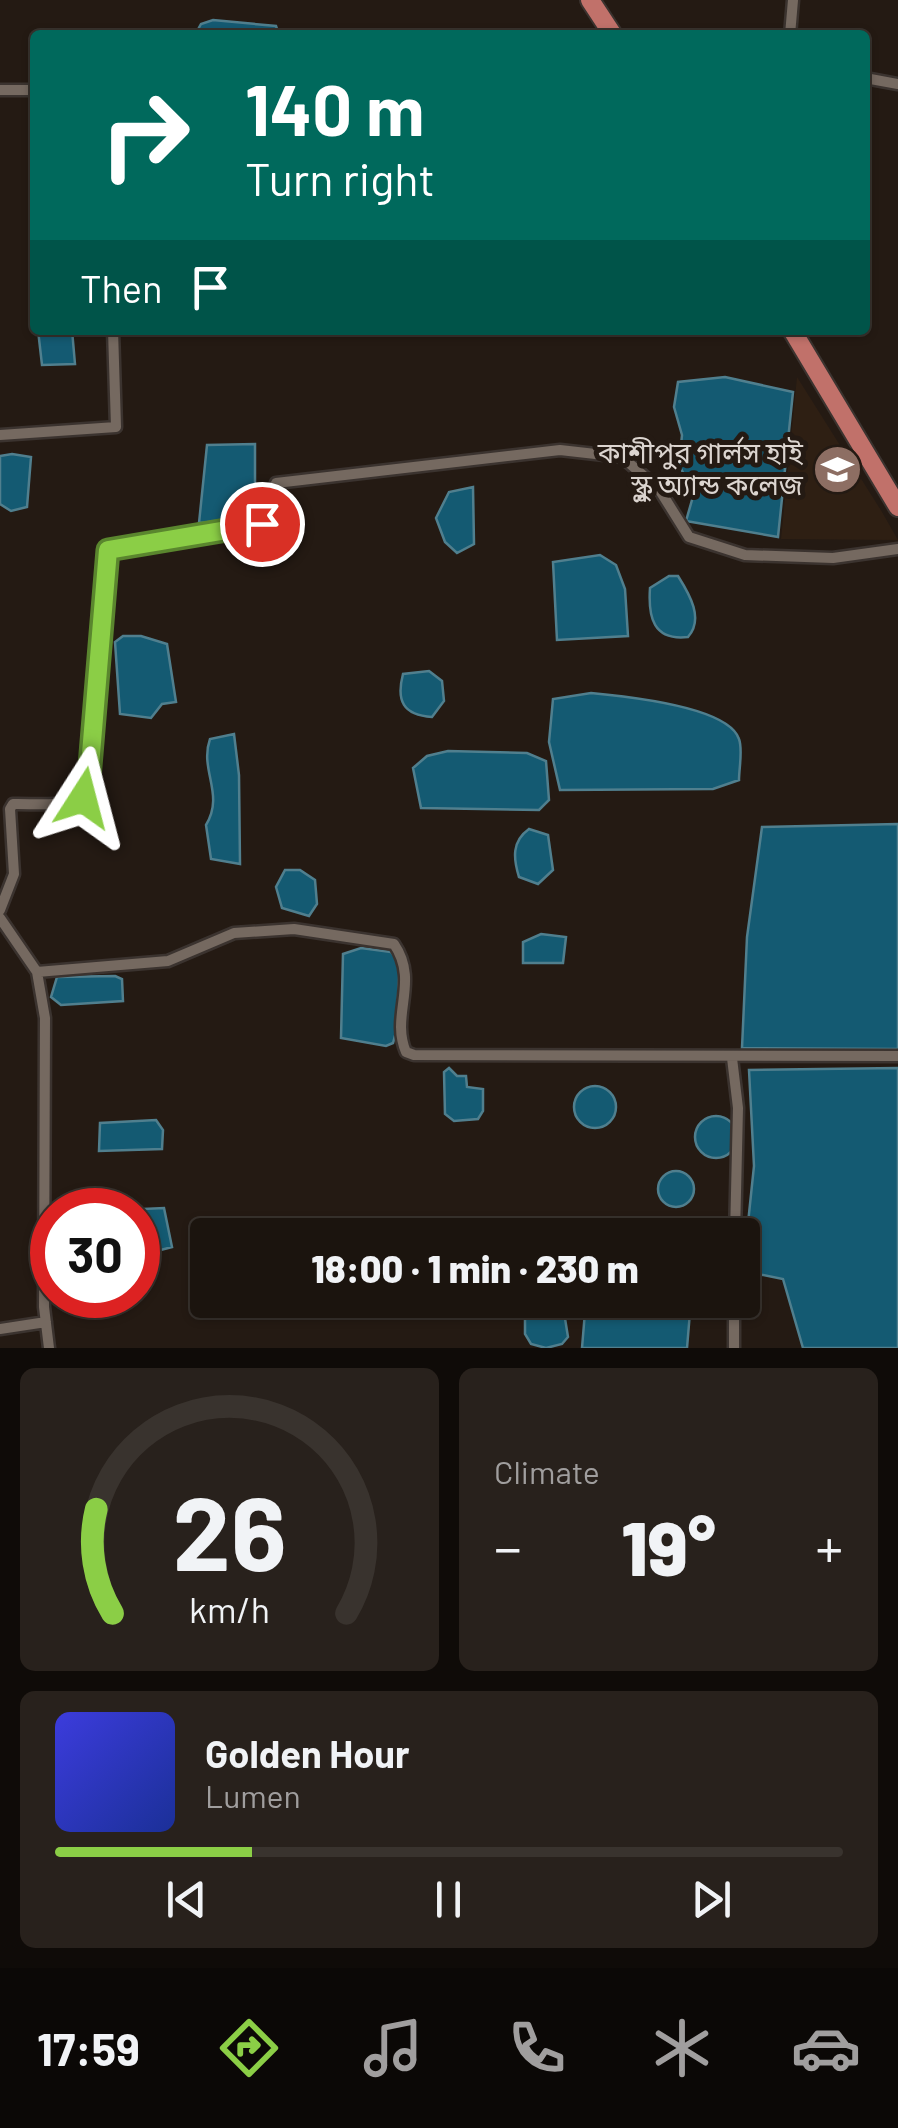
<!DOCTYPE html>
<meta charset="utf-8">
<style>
:root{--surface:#1b140e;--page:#28211c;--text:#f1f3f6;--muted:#a09e9e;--line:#39332e;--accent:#8bce46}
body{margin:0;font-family:Barlow,"Noto Sans Bengali",sans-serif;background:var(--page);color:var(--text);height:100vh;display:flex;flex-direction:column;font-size:38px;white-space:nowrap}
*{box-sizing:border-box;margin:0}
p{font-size:32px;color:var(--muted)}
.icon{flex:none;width:55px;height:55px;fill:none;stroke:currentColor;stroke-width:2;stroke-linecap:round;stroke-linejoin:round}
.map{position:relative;height:1348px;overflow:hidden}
.drawer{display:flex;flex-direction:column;gap:20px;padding:20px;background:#0f0b08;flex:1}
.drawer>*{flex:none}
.guide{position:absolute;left:30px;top:30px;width:840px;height:305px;border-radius:10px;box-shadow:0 2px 8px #0004,0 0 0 2px var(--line);background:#00695c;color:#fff;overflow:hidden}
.speed{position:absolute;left:30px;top:1188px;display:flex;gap:20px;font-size:50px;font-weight:700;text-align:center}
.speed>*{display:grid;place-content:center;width:130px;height:130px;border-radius:50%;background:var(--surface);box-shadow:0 2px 8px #0004,0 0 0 2px var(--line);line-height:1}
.speed .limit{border:15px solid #d22;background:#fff;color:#111}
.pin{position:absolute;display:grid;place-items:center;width:85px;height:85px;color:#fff;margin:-42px;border:5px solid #fff;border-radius:50%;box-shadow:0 2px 10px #0007}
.me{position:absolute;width:110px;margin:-55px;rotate:9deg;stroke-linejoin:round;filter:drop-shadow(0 0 8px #0008)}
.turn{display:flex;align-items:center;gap:35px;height:210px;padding:0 50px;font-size:45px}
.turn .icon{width:130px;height:130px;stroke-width:2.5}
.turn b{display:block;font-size:70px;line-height:85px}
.then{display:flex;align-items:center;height:95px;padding:0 50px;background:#0003;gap:20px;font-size:38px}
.big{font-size:75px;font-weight:800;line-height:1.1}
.drawer .tile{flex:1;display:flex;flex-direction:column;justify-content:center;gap:15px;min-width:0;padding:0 35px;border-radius:15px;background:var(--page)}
.drawer .dial{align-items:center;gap:0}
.dial svg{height:260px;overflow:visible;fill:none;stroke:var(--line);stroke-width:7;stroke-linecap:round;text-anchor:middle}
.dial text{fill:var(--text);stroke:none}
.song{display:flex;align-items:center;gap:30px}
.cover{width:120px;height:120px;border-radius:15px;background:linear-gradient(135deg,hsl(240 70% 55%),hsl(230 70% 35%))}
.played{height:10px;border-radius:5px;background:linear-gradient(90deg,var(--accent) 25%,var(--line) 25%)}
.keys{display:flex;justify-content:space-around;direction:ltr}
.heat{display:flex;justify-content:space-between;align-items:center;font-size:55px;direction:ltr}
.drawer .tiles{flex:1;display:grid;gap:20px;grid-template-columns:1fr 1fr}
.tile:last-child{grid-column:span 2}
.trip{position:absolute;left:190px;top:1218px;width:570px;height:100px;border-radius:10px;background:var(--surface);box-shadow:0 2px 8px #0004,0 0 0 2px var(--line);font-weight:800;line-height:100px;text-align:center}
.dock{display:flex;height:160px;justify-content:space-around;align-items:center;background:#0b0806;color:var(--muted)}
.dock .icon{width:70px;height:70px}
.dock .selected{color:var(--accent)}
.dock b{font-size:45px;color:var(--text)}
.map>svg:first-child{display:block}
.built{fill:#2e1f13}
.water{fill:#145a72;stroke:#507f8e;stroke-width:2.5}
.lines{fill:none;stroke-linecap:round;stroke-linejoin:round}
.street-casing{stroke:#3b332f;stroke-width:15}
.highway-casing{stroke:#3b332f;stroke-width:22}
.street{stroke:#756960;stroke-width:10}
.highway{stroke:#c1716a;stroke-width:18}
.route-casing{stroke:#5a862e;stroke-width:25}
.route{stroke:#8bce46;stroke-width:18}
.labels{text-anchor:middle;stroke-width:10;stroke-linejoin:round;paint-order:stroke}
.poi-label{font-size:28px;fill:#dcd5d0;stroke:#241a13;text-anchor:end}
</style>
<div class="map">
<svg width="898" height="1348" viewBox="0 0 898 1348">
<rect width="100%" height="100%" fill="#241a13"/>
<path class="built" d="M797 377 882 512 898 540 781 539Z"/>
<path class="water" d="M213 20 276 26 279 35H195L201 24Z
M38 330H72L75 364 42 365Z
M725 377 793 392 778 537 686 521 694 493 679 465 682 435 674 407 678 382Z
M255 444V502L251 518 199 523 207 445Z
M12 454 31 457 27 507 11 511 0 504V456Z
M473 487 474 544 457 553 445 542 436 518 449 492Z
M600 555 616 565 625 589 628 636 557 640 553 562Z
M669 576H678C690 595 704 619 688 637 653 641 648 617 650 588Z
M123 636H141L167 644 176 702 162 704 151 718 120 714 115 642Z
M429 671 442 681 444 701 432 717C403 715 396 701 403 674Z
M591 693C623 696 728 706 739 739 743 750 739 768 739 780L713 789 560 790 549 742 553 699Z
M234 734 239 775 240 864 211 859 206 825C225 794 199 770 210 739Z
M448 751 527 753 546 761 549 800 539 810 421 808 413 768 427 756Z
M898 824V1049L742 1048 747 937 762 827Z
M529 829 548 835 553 870 538 884 519 877C513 858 512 841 529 829Z
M285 870H300L315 880 317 904 309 916 282 908 276 887Z
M541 934 566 937 563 963H523V942Z
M361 948 391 952 400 961 396 1032 393 1043 386 1046 341 1038 343 954Z
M115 976 122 979 123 1001 61 1005 51 997 57 977Z
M449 1068 457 1076H466L467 1087 483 1089V1111L478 1119 454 1121 445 1114 444 1072Z
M898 1068V1348H803L783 1279 743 1271 754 1166 749 1070Z
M574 1107a21 21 0 1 1 42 0a21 21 0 1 1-42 0Z
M695 1137a21 21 0 1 1 42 0a21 21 0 1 1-42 0Z
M156 1120 163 1130 162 1149 99 1151 100 1123Z
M658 1189a18 18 0 1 1 36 0a18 18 0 1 1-36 0Z
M164 1208 172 1247 138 1256V1210H121Z
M536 1300H562L568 1337 562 1344 546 1348 531 1344 525 1334V1308Z
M586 1300H691L687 1348H582Z"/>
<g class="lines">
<defs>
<path id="street" d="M790 35 793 0
M865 78 898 84
M0 90H35
M0 435 116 427 113 330
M0 910 14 874 10 809 13 804C35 803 75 810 88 790L108 551 262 524 276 483 560 450 622 457 659 489 689 537 745 555 833 558 898 549
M0 918 37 972 45 1018 44 1307 49 1348
M37 972 168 961 234 933 294 929 394 944C420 982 390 1015 406 1052L414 1055 898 1056
M732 1058 738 1108 735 1235
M0 1329 46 1322
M734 1348V1300"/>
<path id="highway" d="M590 0 613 35
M792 330 898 507"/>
</defs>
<use href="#street" class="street-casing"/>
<use href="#highway" class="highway-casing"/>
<use href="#street" class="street"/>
<use href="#highway" class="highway"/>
</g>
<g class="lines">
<defs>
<path id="route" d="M83 798 88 790 108 550 262 524"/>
</defs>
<use href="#route" class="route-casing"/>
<use href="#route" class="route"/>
</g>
<defs>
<symbol id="school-disc" viewBox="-11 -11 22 22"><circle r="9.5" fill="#8d6e63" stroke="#241a13"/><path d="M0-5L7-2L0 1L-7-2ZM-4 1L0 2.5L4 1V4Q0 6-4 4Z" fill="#fff"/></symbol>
</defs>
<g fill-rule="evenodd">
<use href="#school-disc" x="810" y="442" width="55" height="55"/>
</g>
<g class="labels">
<g class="poi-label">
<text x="803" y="463">কাশীপুর গার্লস হাই<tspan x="803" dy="32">স্কুল অ্যান্ড কলেজ</tspan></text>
</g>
</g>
</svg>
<div class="speed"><div class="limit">30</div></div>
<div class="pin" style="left:262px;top:524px;background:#d93025"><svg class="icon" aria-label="arrive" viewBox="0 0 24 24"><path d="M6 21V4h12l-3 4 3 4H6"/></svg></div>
<svg class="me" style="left:83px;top:798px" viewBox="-20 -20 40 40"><path d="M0-17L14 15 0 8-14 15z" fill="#8bce46" stroke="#fff" stroke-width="4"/></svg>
<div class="trip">18:00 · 1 min · 230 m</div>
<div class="guide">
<div class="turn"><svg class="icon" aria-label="right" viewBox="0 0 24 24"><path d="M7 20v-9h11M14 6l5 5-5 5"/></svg><div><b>140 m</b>Turn right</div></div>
<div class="then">Then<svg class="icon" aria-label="arrive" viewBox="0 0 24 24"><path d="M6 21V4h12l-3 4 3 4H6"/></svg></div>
</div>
</div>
<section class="drawer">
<div class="tiles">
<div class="tile dial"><svg viewBox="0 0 100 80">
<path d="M14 69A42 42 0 1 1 86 69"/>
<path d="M14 69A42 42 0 0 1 9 37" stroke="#8bce46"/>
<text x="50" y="56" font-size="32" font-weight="700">26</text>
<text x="50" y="72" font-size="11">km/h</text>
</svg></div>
<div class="tile"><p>Climate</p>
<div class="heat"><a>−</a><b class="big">19°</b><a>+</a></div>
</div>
<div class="tile">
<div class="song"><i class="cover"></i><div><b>Golden Hour</b><p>Lumen</p></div></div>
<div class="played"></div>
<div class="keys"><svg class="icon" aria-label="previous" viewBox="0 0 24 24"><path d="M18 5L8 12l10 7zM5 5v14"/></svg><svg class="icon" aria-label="pause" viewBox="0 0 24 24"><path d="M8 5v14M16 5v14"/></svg><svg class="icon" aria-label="next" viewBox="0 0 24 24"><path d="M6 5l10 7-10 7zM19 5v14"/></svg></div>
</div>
</div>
</section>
<nav class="dock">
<b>17:59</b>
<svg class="icon selected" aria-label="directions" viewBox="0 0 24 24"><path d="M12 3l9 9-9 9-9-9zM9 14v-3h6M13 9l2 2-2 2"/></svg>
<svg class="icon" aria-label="music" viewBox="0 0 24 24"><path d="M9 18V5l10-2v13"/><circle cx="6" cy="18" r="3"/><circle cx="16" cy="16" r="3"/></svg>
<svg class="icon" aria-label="phone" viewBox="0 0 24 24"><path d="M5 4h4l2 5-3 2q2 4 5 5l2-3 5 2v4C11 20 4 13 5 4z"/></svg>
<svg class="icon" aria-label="climate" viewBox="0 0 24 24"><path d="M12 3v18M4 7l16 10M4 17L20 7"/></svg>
<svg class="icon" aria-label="car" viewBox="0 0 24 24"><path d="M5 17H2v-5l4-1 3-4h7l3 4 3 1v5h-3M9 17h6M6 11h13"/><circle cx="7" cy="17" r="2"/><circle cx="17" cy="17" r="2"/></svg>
</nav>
